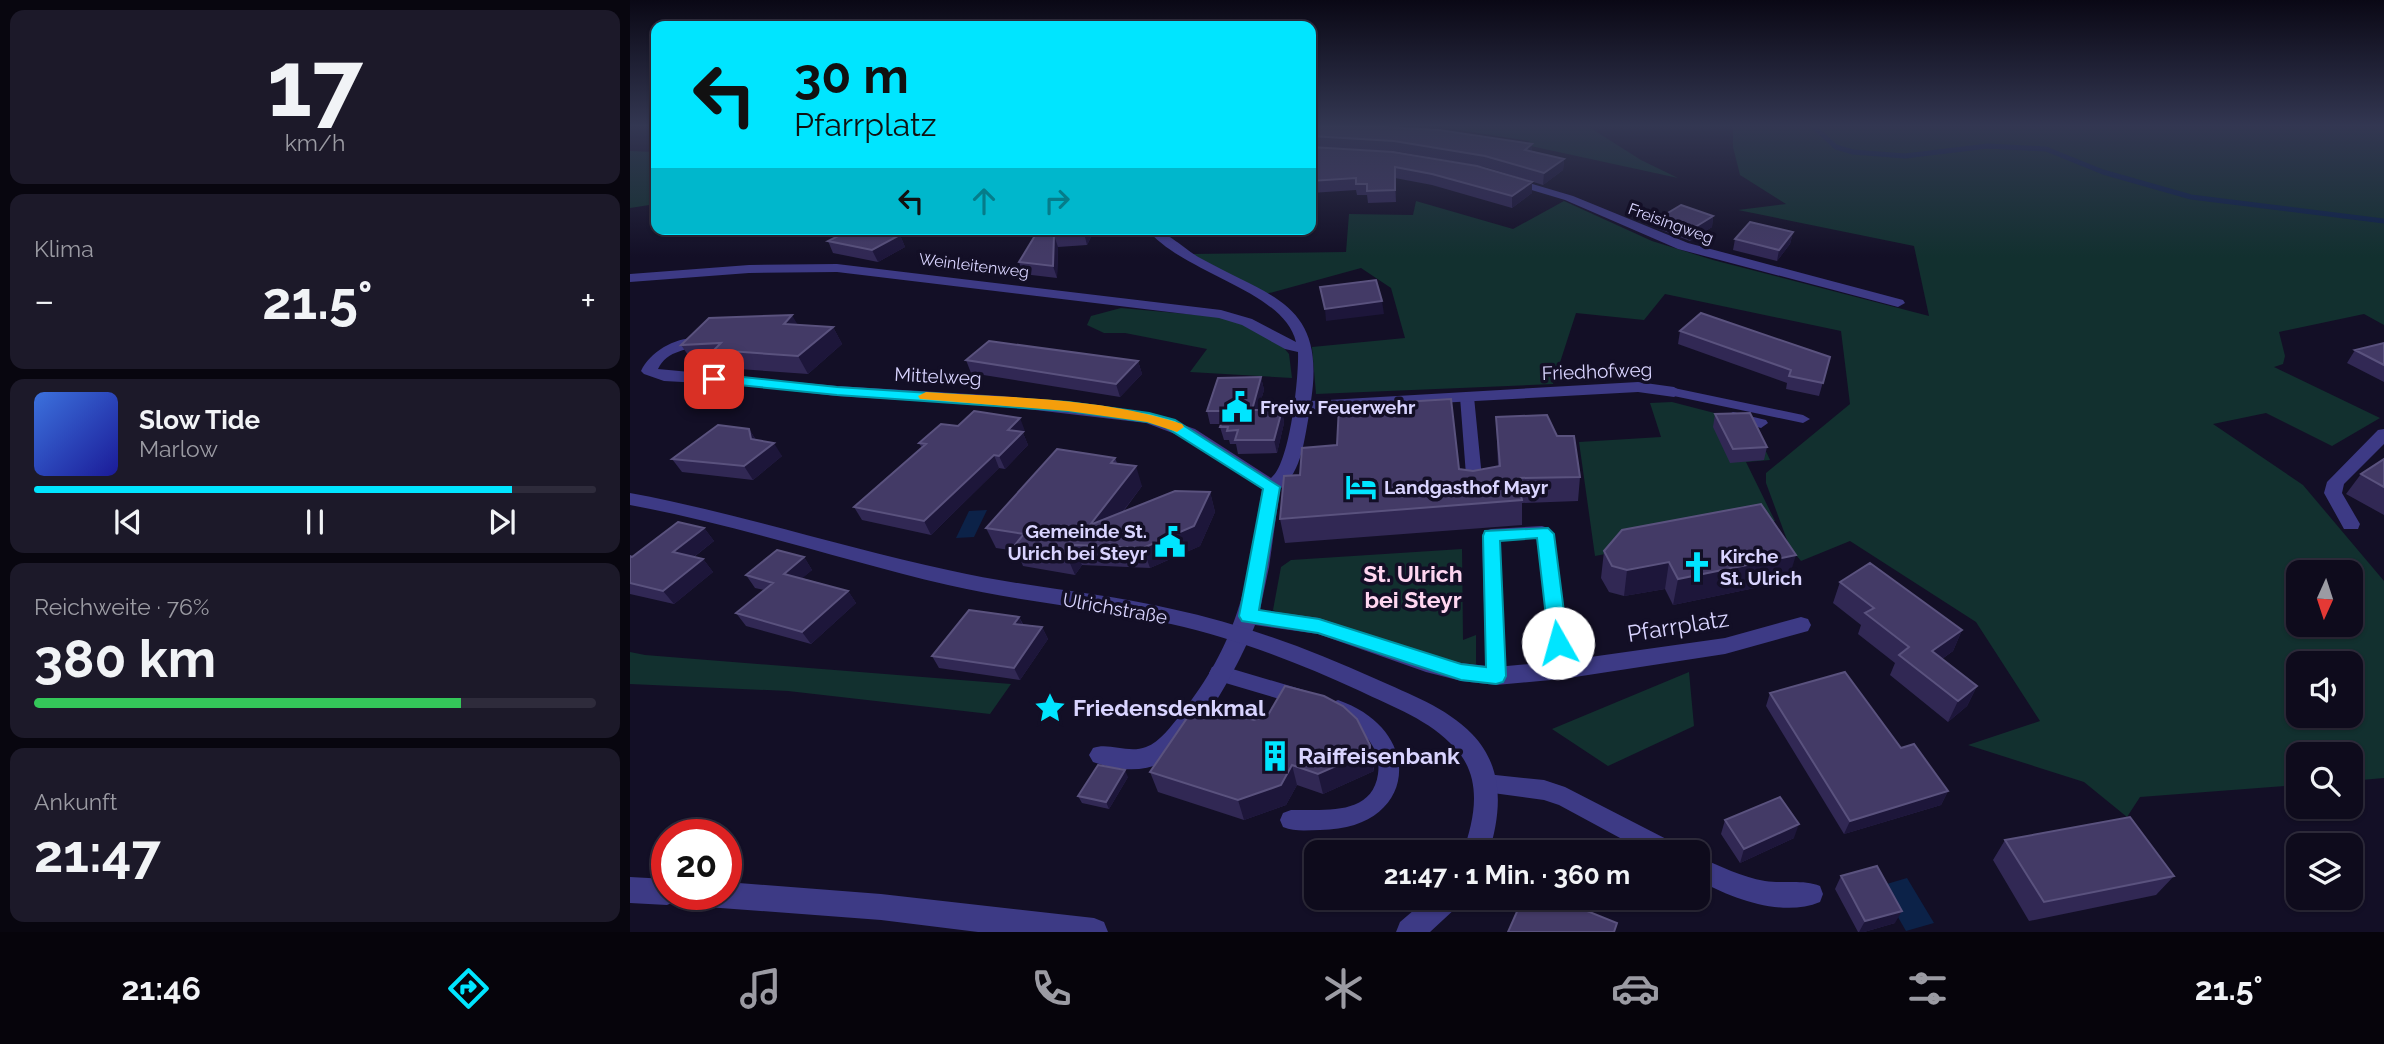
<!DOCTYPE html>
<html lang="de">
<meta charset="utf-8">
<style>
:root{--surface:#0e0b1c;--page:#1c1929;--text:#f1f3f6;--muted:#9b9ba3;--line:#2e2b3b;--accent:#00e5ff}
body{margin:0;font-family:Raleway,sans-serif;background:var(--page);color:var(--text);height:100vh;display:flex;flex-direction:column;font-size:26px;white-space:nowrap}
*{box-sizing:border-box;margin:0}
p{font-size:23px;color:var(--muted)}
.icon{flex:none;width:38px;height:38px;fill:none;stroke:currentColor;stroke-width:2;stroke-linecap:round;stroke-linejoin:round}
.map{position:relative;flex:1;overflow:hidden}
.drawer{display:flex;flex-direction:column;gap:10px;padding:10px;background:#08060f;width:630px}
.drawer>*{flex:none}
.hud{position:absolute;left:21px;top:21px;width:665px;height:214px;border-radius:14px;box-shadow:0 2px 5px #0004,0 0 0 2px var(--line);background:#00e5ff;color:#111;overflow:hidden}
.needle{width:46px;rotate:183deg}
.controls{position:absolute;left:1656px;top:560px;display:grid;gap:14px}
.controls a{display:grid;place-items:center;width:77px;height:77px;border-radius:14px;background:var(--surface);box-shadow:0 2px 5px #0004,0 0 0 2px var(--line);font-size:35px}
.speed{position:absolute;left:21px;top:819px;display:flex;gap:14px;font-size:35px;font-weight:700;text-align:center}
.speed>*{display:grid;place-content:center;width:91px;height:91px;border-radius:50%;background:var(--surface);box-shadow:0 2px 5px #0004,0 0 0 2px var(--line);line-height:1}
.speed .limit{border:10px solid #d22;background:#fff;color:#111}
.pin{position:absolute;display:grid;place-items:center;width:60px;height:60px;color:#fff;margin:-30px;border-radius:14px;box-shadow:0 4px 10px #0006}
.me{position:absolute;width:77px;margin:-38px;rotate:353deg;stroke-linejoin:round;filter:drop-shadow(0 0 5px #0008)}
.turn{display:flex;align-items:center;gap:24px;height:147px;padding:0 28px;font-size:32px}
.turn .icon{width:91px;height:91px;stroke-width:2.5}
.turn b{display:block;font-size:49px;line-height:60px}
.lanes{display:flex;align-items:center;height:66px;padding:0 28px;background:#0003;justify-content:center;gap:35px;direction:ltr}
.lanes .off{opacity:.35}
.big{font-size:52px;font-weight:700;line-height:1.1}
.drawer .card{flex:1;display:flex;flex-direction:column;justify-content:center;gap:10px;min-width:0;padding:0 24px;border-radius:14px;background:var(--page)}
.drawer .dial{align-items:center;gap:0}
.dial b{font-size:91px;line-height:1}
.song{display:flex;align-items:center;gap:21px}
.cover{width:84px;height:84px;border-radius:10px;background:linear-gradient(135deg,hsl(220 70% 55%),hsl(240 70% 35%))}
.played{height:7px;border-radius:4px;background:linear-gradient(90deg,var(--accent) 85%,var(--line) 85%)}
.keys{display:flex;justify-content:space-around;direction:ltr}
.heat{display:flex;justify-content:space-between;align-items:center;font-size:38px;direction:ltr}
.charge{height:10px;border-radius:5px;background:linear-gradient(90deg,#34c759 76%,var(--line) 0)}
.trip{position:absolute;left:674px;top:840px;width:406px;height:70px;border-radius:14px;background:var(--surface);box-shadow:0 2px 5px #0004,0 0 0 2px var(--line);font-weight:700;line-height:70px;text-align:center}
.tabs{display:flex;height:112px;justify-content:space-around;align-items:center;background:#06040b;color:var(--muted)}
.tabs .icon{width:49px;height:49px}
.tabs .on{color:var(--accent)}
.tabs b{font-size:32px;color:var(--text)}
main{display:flex;flex:1;min-height:0}
.map>svg:first-child{display:block}
.green{fill:#12302f;fill-rule:evenodd}
.water{fill:#0c2248}
.lines{fill:none;stroke-linecap:round;stroke-linejoin:round}
.stream{stroke:#0c2248;stroke-width:5}
.service{fill:#3d3a85;fill-rule:evenodd}
.minor{fill:#3d3a85;fill-rule:evenodd}
.tertiary{fill:#3d3a85;fill-rule:evenodd}
.wall{fill:#312854}
.shaded-wall{fill:#1d163a}
.building{fill:#433a66;stroke:#5a527e;stroke-width:2}
.route{fill:#00e5ff;stroke:#0095a6;stroke-width:2}
.slow{fill:#f59e0b}
.labels{text-anchor:middle;stroke-width:7;stroke-linejoin:round;paint-order:stroke}
.far-street-label{font-size:16px;fill:#d9d4ff;stroke:#130f26}
.street-label{font-size:19px;fill:#d9d4ff;stroke:#130f26}
.poi-label{font-size:19px;font-weight:bold;fill:#d9d4ff;stroke:#130f26;text-anchor:start}
.quarter-label{font-size:23px;font-weight:bold;fill:#ffd6f0;stroke:#130f26}
.near-street-label{font-size:23px;fill:#d9d4ff;stroke:#130f26}
.near-poi-label{font-size:23px;font-weight:bold;fill:#d9d4ff;stroke:#130f26;text-anchor:start}
</style>
<main>
<section class="drawer">
<div class="card dial"><b>17</b><p>km/h</p></div>
<div class="card"><p>Klima</p>
<div class="heat"><a>−</a><b class="big">21.5°</b><a>+</a></div>
</div>
<div class="card">
<div class="song"><i class="cover"></i><div><b>Slow Tide</b><p>Marlow</p></div></div>
<div class="played"></div>
<div class="keys"><svg class="icon" aria-label="previous" viewBox="0 0 24 24"><path d="M18 5L8 12l10 7zM5 5v14"/></svg><svg class="icon" aria-label="pause" viewBox="0 0 24 24"><path d="M8 5v14M16 5v14"/></svg><svg class="icon" aria-label="next" viewBox="0 0 24 24"><path d="M6 5l10 7-10 7zM19 5v14"/></svg></div>
</div>
<div class="card"><p>Reichweite · 76%</p><b class="big">380 km</b><div class="charge"></div></div>
<div class="card"><p>Ankunft</p><b class="big">21:47</b></div>
</section>
<div class="map">
<svg width="1754" height="932" viewBox="0 0 1754 932">
<rect width="100%" height="100%" fill="#130f26"/>
<path class="green" d="M810 127H959L1011 160 1048 178 896 145 900 141Z
M1103 127H1754V325L1734 314 1649 332 1655 356 1653 364 1644 367 1750 418 1702 446 1636 413 1583 424 1673 485 1754 581V778L1720 781V754H1668V785L1510 797 1497 817 1454 782 1338 745 1410 721 1346 622 1220 541 1171 561 1160 548 1136 483V473L1220 404 1211 331 1035 294 1014 320 946 313 923 384 686 394 682 347 775 338 761 288 731 268 636 294 561 254 716 252 719 214 783 215 786 201 883 229 934 201 1022 241 1083 260 1299 316 1284 246 1108 210 1156 204 1110 175 1103 147ZM1668 572H1720V625H1668ZM1668 663H1720V716H1668Z
M0 151 26 152V204L0 208Z
M491 308 590 317 617 326 653 347 659 354 662 378 560 372 577 349 495 333H474L457 325 461 316Z
M1042 402 1123 423 1140 460 1116 462 1145 521 965 556 949 442 1031 437 1020 403Z
M832 549 833 640 846 635V664C800 666 736 632 690 621 675 617 658 618 643 610L651 567 661 560Z
M0 652 15 655 381 684 360 714 158 691 0 684Z
M1059 672 1064 726 978 766 922 729Z"/>
<path class="water" d="M357 510 344 537 326 538 339 511Z
M1277 878 1304 923 1276 931 1250 886Z"/>
<g class="lines">
<path class="stream" d="M1184 127 1206 147 1223 152 1275 156 1358 146 1416 149 1473 172 1561 197 1754 221"/>
<path class="service" d="M1044 388 1173 415 1180 419 1173 423 1039 395 1037 392Z
M837 393 844 397 853 488 845 493 837 488 830 397Z
M1103 412 1136 420 1138 423 1131 428 1098 419 1096 416Z
M912 526 918 528 924 535 942 670 939 676 932 678 925 676 922 670 907 538 870 540 876 676 873 682 866 684 859 682 856 676 852 535 855 531 861 529Z
M589 665 677 691 680 697 677 703 670 705 582 679 579 673 582 667Z
M708 700C797 731 787 830 690 830 678 830 665 832 653 827L650 820 653 813 661 810C692 809 742 817 748 774 750 760 746 749 737 738 726 727 703 720 698 709L701 703Z
M856 774 914 780 935 787 1046 844 1050 852H1016L929 805 914 800 848 791 845 784 848 777Z
M1068 857C1091 866 1111 877 1135 881 1153 884 1173 879 1190 886L1193 894 1190 902C1152 918 1101 898 1068 880Z"/>
<path class="minor" d="M879 177 943 196 1058 243 1273 300 1275 303 1268 307 1048 249 935 200 875 182V178Z
M517 229C537 229 554 250 572 259 642 298 696 303 681 401L1008 382 1044 387 1052 392 1044 397 1008 392 680 410C674 438 673 471 650 489L639 567 630 610 689 618 797 655 831 663 866 667 932 661 1095 638 1171 617 1178 619 1181 625 1178 631 1095 654 932 679 866 685 831 681 796 672 688 634 625 625C611 661 567 745 532 763 510 773 485 770 463 762L459 755 463 748C479 742 498 754 516 747 530 742 541 726 551 714 611 638 618 581 632 489L553 437 516 423 372 406 207 396 109 385 34 381 14 374 11 371C21 349 53 333 77 339L79 342 77 345C59 349 37 350 28 369L207 386 372 396 519 413 565 429 641 478C660 464 669 377 668 352L655 349 612 325 589 318 207 272 119 273 0 282V274L119 265 207 264 591 310 622 319 666 342C654 290 553 274 517 229Z
M1754 429V444L1714 484 1712 493 1730 524 1728 529H1714L1694 493 1697 482 1748 430Z"/>
<path class="tertiary" d="M0 493C108 513 211 547 318 570 392 587 468 592 542 609 612 624 680 649 746 679 779 694 816 707 842 734 874 767 872 810 859 852H833C845 817 853 778 825 748 800 720 763 707 730 691 669 663 607 639 541 624 467 608 391 602 318 585 211 560 108 525 0 505Z
M0 877 37 879V894H49L46 901 37 905 0 903Z
M96 882 251 894 464 918 474 922 478 932H348L251 920 77 907 68 903 64 894H96Z
M798 898H831L827 907 800 932H766L770 922Z"/>
</g>
<path class="wall" d="M681 127 902 144V151L934 159 933 170 913 185 855 167 764 151 902 182V193L882 208 802 185 765 178 766 202 738 203 737 195H727L726 190 681 193Z
M1083 216 1082 227 1060 241 1029 229 1031 217Z
M409 229H465L457 245 428 247 427 278 393 274 389 262Z
M560 229H611L610 234 562 237Z
M1163 232 1160 244 1147 261 1103 250 1105 239Z
M270 235 275 247 248 262 203 253 198 241Z
M168 325 203 327 212 344 178 374 95 368 91 361 63 362 51 345Z
M1050 331 1200 357 1189 396 1156 389 1157 383 1048 344Z
M1754 343V382L1717 363 1725 350Z
M336 360 508 361 512 374 490 397 341 373Z
M631 377 634 390 628 410H652L654 423 647 453 608 454 606 444H600L599 440H594L590 427 591 424H580L577 411Z
M1085 414 1137 447 1134 460 1100 463 1083 427Z
M866 417 927 436 950 477 948 501 892 503V525L655 543 650 519 829 469 843 471 868 466Z
M119 429 126 440 152 456 123 480 52 472 42 459Z
M395 431 393 433 398 445 375 469 369 468 301 535 232 520 224 507 292 448 289 443Z
M485 458 487 463 512 486 493 512 580 492 585 512 570 546 520 568 452 565 445 575 393 566 387 551 366 548 356 528Z
M1754 459V515L1716 494 1731 474Z
M74 528 84 541 64 557 73 559 83 572 44 604 0 594V556L2 557Z
M974 551 1158 581 1043 605 1035 589 994 596 979 592 971 578Z
M174 557 182 570 172 578 218 591 226 603 181 644 116 626 106 613 134 590 125 588 116 575Z
M1210 582 1332 630 1323 651 1312 659 1347 686 1337 706 1318 722 1260 675 1265 663 1228 634 1231 625 1203 603Z
M389 617 393 624 412 627 418 639 390 680 309 668 302 656Z
M1140 693 1271 748 1318 791 1311 805 1214 834 1136 706Z
M566 705 744 765V771L693 794 667 785 656 805 614 820 528 792 520 772Z
M498 777 479 809 452 803 448 796Z
M1095 820 1164 838 1110 863 1091 834Z
M1375 840 1544 876 1526 895 1399 921 1363 860Z
M1211 876 1265 923 1234 932H1228L1205 889Z"/>
<path class="shaded-wall" d="M902 144V155L895 150Z
M934 159 933 170 913 185 914 173Z
M902 182V193L882 208V196Z
M1083 216 1082 227 1060 241 1062 229Z
M455 229H465L457 245 454 233Z
M1163 232 1160 244 1147 261 1149 250Z
M270 235 275 247 248 262 242 250Z
M424 235 428 247 427 278 423 266Z
M752 301 754 314 696 321 695 309Z
M162 315 172 332 154 324Z
M203 327 212 344 178 374 168 356Z
M508 361 512 374 490 397 486 384Z
M631 377 634 390 624 423 622 410Z
M652 410 654 423 647 453 644 440Z
M390 418 395 431 393 433 398 445 375 469 369 456 378 430Z
M119 429 127 442 121 439Z
M144 443 152 456 123 480 114 466Z
M364 455 369 468 301 535 294 521Z
M506 466 512 486 467 545 460 525Z
M580 492 585 512 570 546 520 568 513 548Z
M74 528 84 541 53 565 43 552Z
M444 545 452 565 445 575 436 554Z
M1166 555 1158 581 1043 605 1048 579Z
M174 557 182 570 163 586 154 574Z
M73 559 83 572 44 604 33 591Z
M1039 562 1035 589 994 596 997 570Z
M218 591 226 603 181 644 172 632Z
M389 617 395 630 384 624Z
M412 627 418 639 390 680 384 668Z
M1332 630 1323 651 1293 672 1302 651Z
M1347 686 1337 706 1318 722 1328 701Z
M740 745 744 771 693 794 688 774Z
M662 765 667 785 656 805 614 820 608 800Z
M495 770 498 777 479 809 476 802Z
M1318 791 1311 805 1214 834 1220 821Z
M1169 824 1164 838 1110 863 1114 849Z
M1272 911 1265 923 1234 932H1229L1235 921Z"/>
<path class="building" d="M681 127H755L809 130 902 144 895 150 934 159 914 173 855 156 764 141 681 136Z
M681 147 763 152 847 166 902 182 882 196 802 174 765 167V190L737 191V184H726V178L681 181Z
M1051 205 1083 216 1062 229 1031 217Z
M1120 222 1163 232 1149 250 1105 239Z
M222 229H243L270 235 242 250 198 241Z
M409 229H455L454 233 424 235 423 266 389 262Z
M746 280 752 301 695 309 690 287Z
M1071 313 1200 357 1193 383 1159 376 1161 370 1050 331Z
M162 315 154 324 203 327 168 356 84 350 91 343 51 345 79 318Z
M359 341 508 361 486 384 336 360Z
M1754 343V365L1725 350Z
M631 377 622 410H652L644 440H605L608 430 597 431 598 427H590L596 411H577L588 378Z
M821 399 829 469 843 471 870 466 866 417 917 415 927 436H944L950 477 888 478 892 500 650 519 654 476 670 475 672 448 707 445 709 406Z
M344 411 390 418 378 430 393 432 369 456 364 455 294 521 224 507 296 444 289 443 311 424 328 426Z
M1120 413 1137 447 1103 449 1085 414Z
M88 425 119 429 121 439 144 443 114 466 42 459Z
M427 449 485 458 481 463 506 466 460 525 545 491 580 492 564 526 513 548 444 545 436 554 384 546 394 534 356 528Z
M1754 459V487L1731 474Z
M1131 504 1166 555 1048 579 1039 562 997 570 982 566 974 551 992 530Z
M48 522 74 528 43 552 73 559 33 591 0 583V556L2 557Z
M147 550 174 557 154 574 218 591 172 632 106 613 143 583 116 575Z
M1240 563 1332 630 1302 651 1347 686 1328 701 1269 655 1279 647 1235 613 1244 608 1210 582Z
M339 610 389 617 384 624 412 627 384 668 302 656Z
M1215 672 1271 748 1284 744 1318 791 1220 821 1140 693Z
M655 686 694 696 713 706 727 719 740 745V751L688 774 662 765 651 785 608 800 520 772 566 705 624 720 638 715Z
M468 765 495 770 476 802 448 796Z
M1150 797 1169 824 1114 849 1095 820Z
M1500 817 1544 876 1414 902 1375 840Z
M1247 866 1272 911 1235 921 1211 876Z
M893 898H925L987 923 984 932H878Z"/>
<linearGradient id="sky" x2="0" y2="1"><stop stop-color="#0a0815"/><stop offset="0.49" stop-color="#333752"/><stop offset="1" stop-color="#333752" stop-opacity="0"/></linearGradient>
<rect width="1754" height="257" fill="url(#sky)"/>
<path class="route" d="M84 374 207 387 438 402 519 413 545 420 650 487 629 610 689 619 831 664 856 667 853 536 855 531 918 528 924 534 938 643 935 649 928 651 922 649 919 643 907 538 870 541 876 676 873 682 866 684 831 680 688 633 612 621 609 616 633 489 535 427 518 422 438 411 207 395 79 382 77 379Z"/>
<path class="slow" d="M296 392C380 398 471 397 552 424L554 427 547 432 517 422 438 411 290 399 288 396Z"/>
<defs>
<symbol id="civic-bare" viewBox="-9 -9 18 18"><path d="M-.6-6.5H3V-4.5H.6V-3L4-1V1h2V6H-6V1h2V-1L-.6-3ZM-1.2 2.5V6h2.4V2.5Z" fill="#00e5ff" stroke="#130f26" stroke-width="2.5" paint-order="stroke"/></symbol>
<symbol id="hotel-bare" viewBox="-9 -9 18 18"><path d="M-6-4.5h1.5V1H6V5H4.5V3h-9V5H-6ZM-4 0a1.8 1.8 0 1 1 3.6 0ZM.5 0V-2.5h3Q6-2.5 6 0Z" fill="#00e5ff" stroke="#130f26" stroke-width="2.5" paint-order="stroke"/></symbol>
<symbol id="church-bare" viewBox="-9 -9 18 18"><path d="M-1.2-6h2.4v3.5h3.3v2.4h-3.3V6h-2.4V-.1h-3.3v-2.4h3.3Z" fill="#00e5ff" stroke="#130f26" stroke-width="2.5" paint-order="stroke"/></symbol>
<symbol id="sight-bare" viewBox="-9 -9 18 18"><path d="M0-6L1.8-2.2L6-1.7L2.9 1.2L3.7 5.4L0 3.3L-3.7 5.4L-2.9 1.2L-6-1.7L-1.8-2.2Z" fill="#00e5ff" stroke="#130f26" stroke-width="2.5" paint-order="stroke"/></symbol>
<symbol id="building-bare" viewBox="-9 -9 18 18"><path d="M-4-6H4V6H1V3H-1V6H-4ZM-2.5-4.3h1.7v1.8h-1.7ZM.8-4.3h1.7v1.8H.8ZM-2.5-1h1.7V.8h-1.7ZM.8-1h1.7V.8H.8Z" fill="#00e5ff" stroke="#130f26" stroke-width="2.5" paint-order="stroke"/></symbol>
</defs>
<g fill-rule="evenodd">
<use href="#civic-bare" x="585" y="385" width="44" height="44"/>
<use href="#hotel-bare" x="709" y="465" width="44" height="44"/>
<use href="#civic-bare" x="518" y="520" width="44" height="44"/>
<use href="#church-bare" x="1045" y="545" width="44" height="44"/>
<use href="#sight-bare" x="398" y="686" width="44" height="44"/>
<use href="#building-bare" x="623" y="734" width="44" height="44"/>
</g>
<g class="labels">
<g class="far-street-label">
<text transform="translate(1041 223) rotate(20)" y="6">Freisingweg</text>
<text transform="translate(344 265) rotate(7)" y="6">Weinleitenweg</text>
</g>
<g class="street-label">
<text transform="translate(967 371) rotate(-2)" y="7">Friedhofweg</text>
<text transform="translate(308 376) rotate(3)" y="7">Mittelweg</text>
<text transform="translate(485 608) rotate(10)" y="7">Ulrichstraße</text>
</g>
<g class="poi-label">
<text x="630" y="414">Freiw. Feuerwehr</text>
<text x="754" y="494">Landgasthof Mayr</text>
<text x="517" y="538" text-anchor="end">Gemeinde St.<tspan x="517" dy="22">Ulrich bei Steyr</tspan></text>
<text x="1090" y="563">Kirche<tspan x="1090" dy="22">St. Ulrich</tspan></text>
</g>
<g class="quarter-label">
<text x="783" y="582">St. Ulrich<tspan x="783" dy="26">bei Steyr</tspan></text>
</g>
<g class="near-street-label">
<text transform="translate(1048 626) rotate(-9)" y="8">Pfarrplatz</text>
</g>
<g class="near-poi-label">
<text x="443" y="716">Friedensdenkmal</text>
<text x="668" y="764">Raiffeisenbank</text>
</g>
</g>
</svg>
<div class="controls">
<a><svg class="needle" viewBox="-14 -14 28 28"><path d="M0-13l5 13h-10z" fill="#e53935"/><path d="M0 13l5-13h-10z" fill="#9b9ba3"/></svg></a>
<a><svg class="icon" aria-label="sound" viewBox="0 0 24 24"><path d="M4 9h4l5-4v14l-5-4H4zM17 9q2 3 0 6"/></svg></a>
<a><svg class="icon" aria-label="search" viewBox="0 0 24 24"><circle cx="10" cy="10" r="6"/><path d="M15 15l6 6"/></svg></a>
<a><svg class="icon" aria-label="layers" viewBox="0 0 24 24"><path d="M12 4l9 5-9 5-9-5zM3 14l9 5 9-5"/></svg></a>
</div>
<div class="speed"><div class="limit">20</div></div>
<div class="pin" style="left:84px;top:379px;background:#d93025"><svg class="icon" aria-label="arrive" viewBox="0 0 24 24"><path d="M6 21V4h12l-3 4 3 4H6"/></svg></div>
<svg class="me" style="left:928px;top:643px" viewBox="-20 -20 40 40"><circle r="19" fill="#fff"/><path d="M0-13L10 11 0 6-10 11z" fill="#00e5ff"/></svg>
<div class="trip">21:47 · 1 Min. · 360 m</div>
<div class="hud">
<div class="turn"><svg class="icon" aria-label="left" viewBox="0 0 24 24"><path d="M17 20v-9H6M10 6l-5 5 5 5"/></svg><div><b>30 m</b>Pfarrplatz</div></div>
<div class="lanes"><svg class="icon" aria-label="left" viewBox="0 0 24 24"><path d="M17 20v-9H6M10 6l-5 5 5 5"/></svg><svg class="icon off" aria-label="ahead" viewBox="0 0 24 24"><path d="M12 20V5M6 11l6-6 6 6"/></svg><svg class="icon off" aria-label="right" viewBox="0 0 24 24"><path d="M7 20v-9h11M14 6l5 5-5 5"/></svg></div>
</div>
</div>
</main>
<nav class="tabs">
<b>21:46</b>
<svg class="icon on" aria-label="directions" viewBox="0 0 24 24"><path d="M12 3l9 9-9 9-9-9zM9 14v-3h6M13 9l2 2-2 2"/></svg>
<svg class="icon" aria-label="music" viewBox="0 0 24 24"><path d="M9 18V5l10-2v13"/><circle cx="6" cy="18" r="3"/><circle cx="16" cy="16" r="3"/></svg>
<svg class="icon" aria-label="phone" viewBox="0 0 24 24"><path d="M5 4h4l2 5-3 2q2 4 5 5l2-3 5 2v4C11 20 4 13 5 4z"/></svg>
<svg class="icon" aria-label="climate" viewBox="0 0 24 24"><path d="M12 3v18M4 7l16 10M4 17L20 7"/></svg>
<svg class="icon" aria-label="car" viewBox="0 0 24 24"><path d="M5 17H2v-5l4-1 3-4h7l3 4 3 1v5h-3M9 17h6M6 11h13"/><circle cx="7" cy="17" r="2"/><circle cx="17" cy="17" r="2"/></svg>
<svg class="icon" aria-label="filters" viewBox="0 0 24 24"><path d="M4 7h16M4 17h16"/><circle cx="9" cy="7" r="2"/><circle cx="15" cy="17" r="2"/></svg>
<b>21.5°</b>
</nav>
